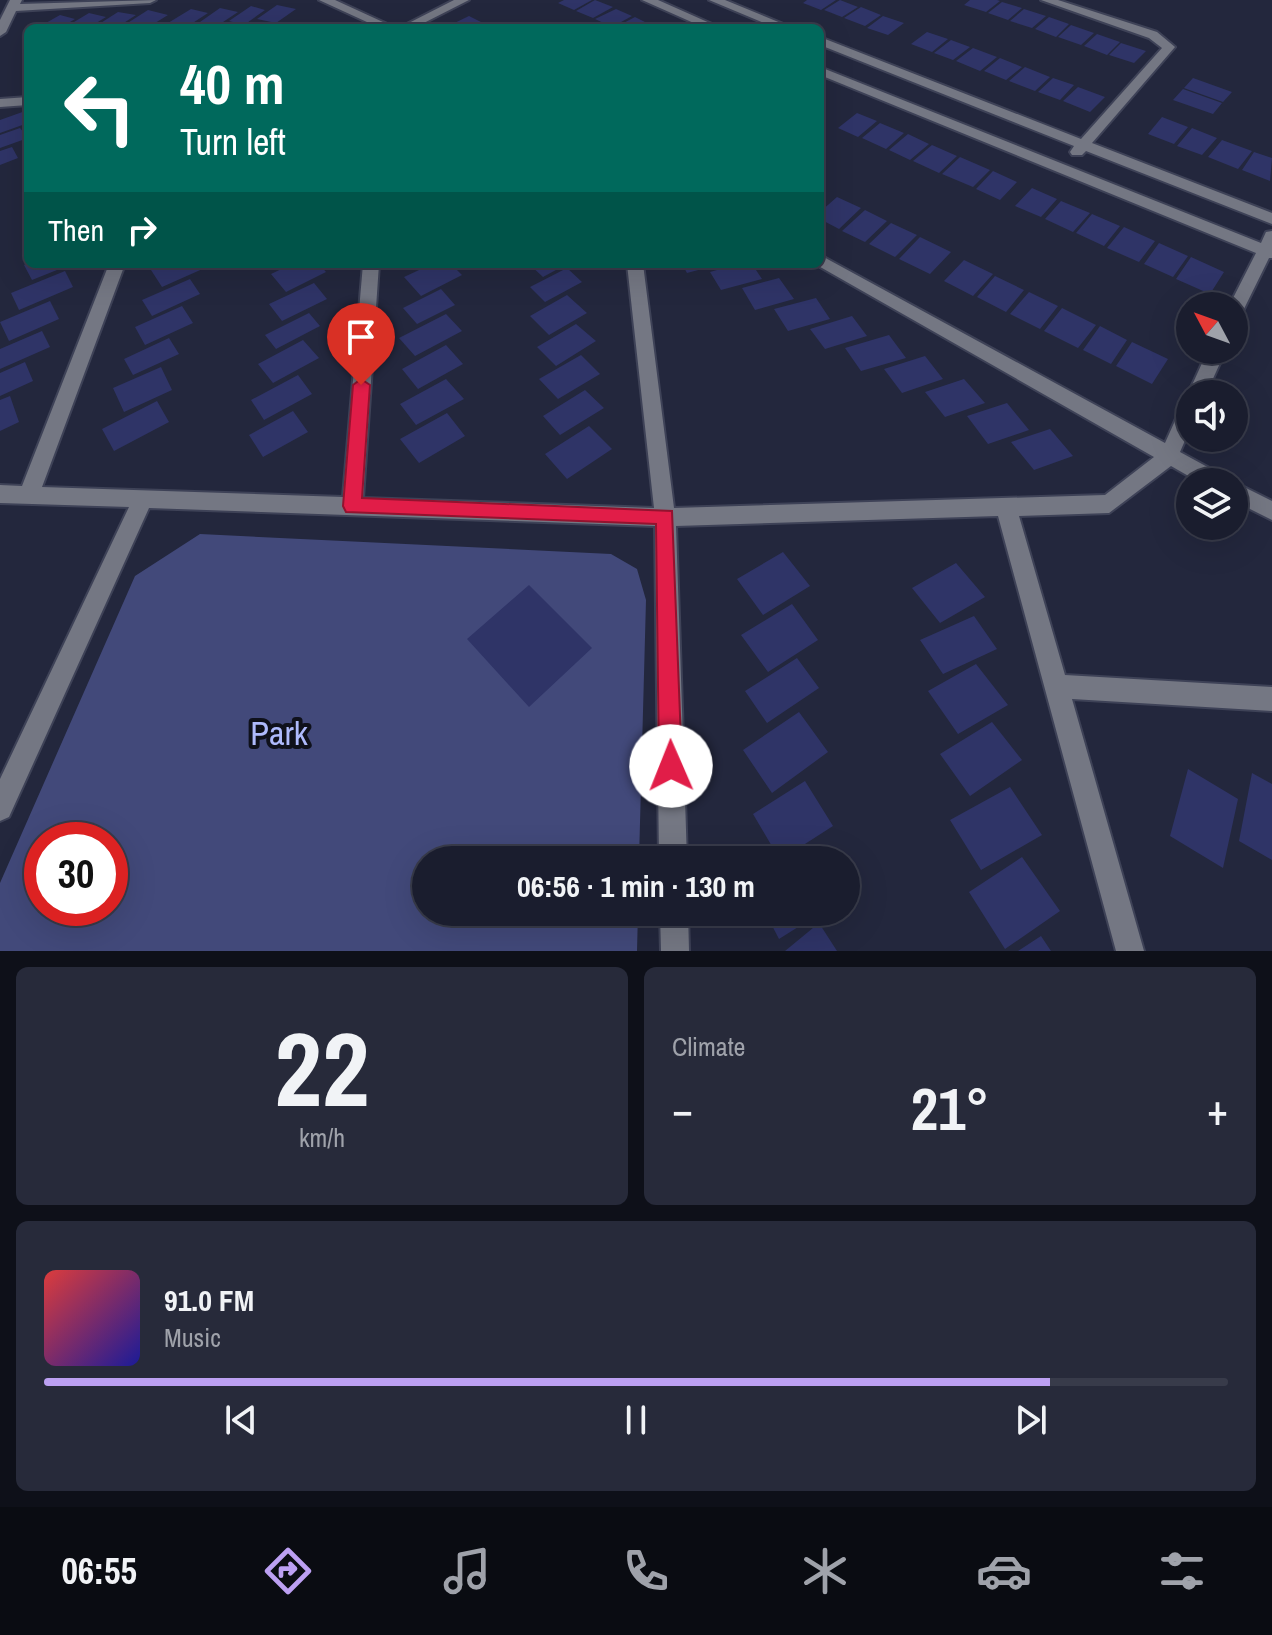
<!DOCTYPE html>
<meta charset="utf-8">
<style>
:root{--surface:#1a1d2e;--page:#272a3a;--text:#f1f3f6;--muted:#9fa2aa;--line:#383b4a;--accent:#bca0f2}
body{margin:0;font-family:"Archivo Narrow",sans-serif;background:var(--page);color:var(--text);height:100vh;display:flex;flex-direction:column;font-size:30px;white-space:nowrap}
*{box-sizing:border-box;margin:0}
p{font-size:26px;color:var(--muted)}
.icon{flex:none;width:44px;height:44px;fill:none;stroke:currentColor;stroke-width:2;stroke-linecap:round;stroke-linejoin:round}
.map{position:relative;height:951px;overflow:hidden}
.details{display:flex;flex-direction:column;gap:16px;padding:16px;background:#0e1019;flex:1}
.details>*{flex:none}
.banner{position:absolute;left:24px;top:24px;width:800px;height:244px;border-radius:12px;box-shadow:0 8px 32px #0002,0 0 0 2px var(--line);background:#00695c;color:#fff;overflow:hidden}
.needle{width:52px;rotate:311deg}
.buttons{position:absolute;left:1176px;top:292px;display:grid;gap:16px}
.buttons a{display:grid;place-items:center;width:72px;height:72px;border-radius:50%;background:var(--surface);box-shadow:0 8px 32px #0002,0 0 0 2px var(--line);font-size:40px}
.speed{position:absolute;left:24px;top:822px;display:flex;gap:16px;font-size:40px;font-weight:700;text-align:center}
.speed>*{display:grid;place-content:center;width:104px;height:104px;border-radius:50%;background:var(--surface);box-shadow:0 8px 32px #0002,0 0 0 2px var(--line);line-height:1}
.speed .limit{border:12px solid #d22;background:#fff;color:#111}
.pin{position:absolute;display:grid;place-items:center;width:68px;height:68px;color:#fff;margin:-82px -34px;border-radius:50% 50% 50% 0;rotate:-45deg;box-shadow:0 0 8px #0007}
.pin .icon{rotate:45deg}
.me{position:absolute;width:88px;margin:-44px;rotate:359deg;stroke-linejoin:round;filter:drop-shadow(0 0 6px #0008)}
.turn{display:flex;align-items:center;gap:28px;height:168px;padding:0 24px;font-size:36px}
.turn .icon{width:104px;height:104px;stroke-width:2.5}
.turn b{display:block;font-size:56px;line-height:68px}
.then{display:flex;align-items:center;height:76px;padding:0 24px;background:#0003;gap:16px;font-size:30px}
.big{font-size:60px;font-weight:800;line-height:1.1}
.details .tile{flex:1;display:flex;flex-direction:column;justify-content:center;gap:12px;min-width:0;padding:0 28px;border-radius:12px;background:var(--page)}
.details .dial{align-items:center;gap:0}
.dial b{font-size:104px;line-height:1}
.song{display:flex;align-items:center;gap:24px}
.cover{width:96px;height:96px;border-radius:12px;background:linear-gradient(135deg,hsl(0 70% 55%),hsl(240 70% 35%))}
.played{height:8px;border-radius:4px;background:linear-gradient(90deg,var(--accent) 85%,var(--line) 85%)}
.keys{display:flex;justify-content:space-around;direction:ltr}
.heat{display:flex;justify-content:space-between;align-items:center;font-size:44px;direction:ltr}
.details .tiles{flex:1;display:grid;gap:16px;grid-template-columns:1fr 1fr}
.tile:last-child{grid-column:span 2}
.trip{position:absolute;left:412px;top:846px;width:448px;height:80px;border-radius:40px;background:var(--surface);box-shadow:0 8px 32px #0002,0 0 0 2px var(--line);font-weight:800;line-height:80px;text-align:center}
.dock{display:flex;height:128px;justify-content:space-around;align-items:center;background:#0a0c12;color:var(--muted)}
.dock .icon{width:56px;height:56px}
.dock .active{color:var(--accent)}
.dock b{font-size:36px;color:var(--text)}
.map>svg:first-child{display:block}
.green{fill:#42497a;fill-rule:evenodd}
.building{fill:#2f3467}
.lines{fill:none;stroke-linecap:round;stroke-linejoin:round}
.minor-casing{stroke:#3e4257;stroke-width:4}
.minor{fill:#747783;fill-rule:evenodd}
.route{fill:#e11d48;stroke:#92132f;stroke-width:2}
.labels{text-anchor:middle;stroke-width:8;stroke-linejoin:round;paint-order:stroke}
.near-park-label{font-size:34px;fill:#aebafc;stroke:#0f111b}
</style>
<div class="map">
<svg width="1272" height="951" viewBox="0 0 1272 951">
<rect width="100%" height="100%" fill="#23273d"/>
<path class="green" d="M200 534 611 554 637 569 646 600 639 860H426V912H638L637 951H0V883L135 576ZM42 840H110V908H42Z"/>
<path class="building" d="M564 0H592L574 10 558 3Z
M595 0 613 7 593 18 576 11Z
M807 0H836L821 10 803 3Z
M840 0 858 7 842 17 824 10Z
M970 0H997L1000 1 986 12 964 5Z
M1002 2 1022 8 1008 20 988 13Z
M277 5 296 9 276 23 257 19Z
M251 6 265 10 244 25 229 21Z
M861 7 881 15 865 26 844 18Z
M220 8 238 12 217 26 200 22Z
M191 9 208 13 185 28 168 23Z
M616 9 632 16 612 27 595 19Z
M1024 9 1046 16 1032 28 1010 21Z
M148 10 168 15 147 28 126 24Z
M118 12 136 15 116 28 96 26Z
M89 13 106 17 88 28H64Z
M60 15 75 19 60 28H37Z
M469 16 493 28H444Z
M883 16 904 23 888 35 867 28Z
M635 17 649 24 641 28H614Z
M1049 17 1069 24 1056 37 1035 29Z
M1071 25 1094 33 1081 45 1058 37Z
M927 32 948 39 932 52 911 44Z
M1097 34 1120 42 1107 55 1084 46Z
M951 40 970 47 953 60 934 53Z
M1121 43 1146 51 1134 63 1109 55Z
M973 48 997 57 980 71 956 61Z
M1000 58 1022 67 1006 80 984 71Z
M1025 67 1050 77 1035 91 1009 81Z
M1053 78 1074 85 1060 100 1038 92Z
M1193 78 1232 92 1223 102 1184 88Z
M1078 87 1105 97 1090 112 1063 101Z
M1183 89 1222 103 1213 114 1173 100Z
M28 110V123L0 133V120Z
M857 113 877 121 858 137 838 128Z
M1162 117 1188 127 1174 144 1148 134Z
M880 123 904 133 886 149 862 138Z
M20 128 28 138 0 148V135Z
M1192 128 1217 138 1202 155 1177 146Z
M908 134 929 144 910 160 889 150Z
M1222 140 1252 151 1238 169 1208 157Z
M932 145 957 156 939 173 913 161Z
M12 147 18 158 0 165V151Z
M1254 152 1272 158 1270 181 1242 170Z
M960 157 990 170 973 187 942 174Z
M993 171 1017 182 1000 200 976 189Z
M1032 188 1057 199 1041 217 1015 206Z
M837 197 861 208 839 229 820 219V212Z
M1061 201 1090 213 1073 232 1045 219Z
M865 210 887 221 865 242 842 231Z
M1092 214 1120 226 1104 246 1076 233Z
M891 223 917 235 895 257 869 244Z
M1124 227 1155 241 1139 262 1107 248Z
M920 237 951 252 930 274 899 259Z
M1159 243 1188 256 1173 277 1144 264Z
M1191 257 1224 272 1210 294 1176 279Z
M964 260 993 274 973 296 944 281Z
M28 263V264H72L32 280 24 265Z
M166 264H204L207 267 162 287 151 270Z
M292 264H319L326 272 286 292 271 274Z
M432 264H451L462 275 421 296 404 277Z
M529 264H567L543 277Z
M682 264H717V265L687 273Z
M738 264H752L762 279 721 290 710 272Z
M567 268 582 282 545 302 530 287Z
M65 271 73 287 19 310 11 293Z
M995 276 1024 290 1006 312 977 297Z
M779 278 794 299 755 310 742 288Z
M190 279 200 294 152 316 142 300Z
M314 283 327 299 282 321 269 304Z
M441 289 455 305 417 324 403 308Z
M1029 292 1058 306 1040 329 1010 314Z
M567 295 587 313 549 335 530 316Z
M816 298 830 319 788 331 774 309Z
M50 301 59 319 9 341 0 322Z
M182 306 193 323 145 345 135 327Z
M1062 308 1096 325 1078 348 1044 331Z
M309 313 320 326 276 349 265 335Z
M446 314 462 331 415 356 399 338Z
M852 316 867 336 825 349 810 329Z
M576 324 596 341 556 366 537 347Z
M1100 326 1127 340 1111 364 1083 350Z
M42 331 50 347 0 369V349Z
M889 335 906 358 861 371 845 348Z
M169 338 179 354 133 375 124 359Z
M303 340 319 358 273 383 258 364Z
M1132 342 1168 359 1152 384 1116 366Z
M446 345 463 364 418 389 402 369Z
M581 355 600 374 558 399 539 379Z
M925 356 943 379 902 393 884 369Z
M25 362 33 381 0 396V373Z
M161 367 172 390 124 412 113 388Z
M298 375 312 394 264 420 251 400Z
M446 379 464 399 416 425 400 404Z
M964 379 985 403 945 417 925 392Z
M585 390 604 408 560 435 543 416Z
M10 396 19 422 0 431V400Z
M157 401 169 422 114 451 102 429Z
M1007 403 1029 430 988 444 967 416Z
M293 411 308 432 263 457 249 435Z
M447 413 465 436 419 463 400 439Z
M589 426 612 449 567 479 545 454Z
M1050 429 1073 456 1034 470 1011 442Z
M783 552 810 586 763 615 737 579Z
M956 563 985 597 940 623 912 588Z
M529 585 592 648 529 707 467 639Z
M792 604 818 640 768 672 741 635Z
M974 616 997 649 943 674 920 640Z
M797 658 819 688 767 723 745 691Z
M976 664 1008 705 958 734 928 691Z
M799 712 828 752 772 793 743 750Z
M992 722 1022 760 970 796 940 754Z
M1188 769 1238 799 1223 868 1170 836Z
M1252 773 1272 784V860L1239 841Z
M805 781 833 826 780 860 753 814Z
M1010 787 1042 835 981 870 950 820Z
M1022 857 1060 911 1005 949 969 892Z
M765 912H822L779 939Z
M819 923 837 951H785Z
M1041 936 1051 951H1018Z"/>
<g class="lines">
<defs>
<path id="minor" d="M10 0H22L20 4 156 0 150 3 16 11 6 32 0 36V20Z
M319 0H335L396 28H380Z
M454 0H469L414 28H399Z
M642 0H658L721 28H705Z
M709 0H725L793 28H776Z
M1041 0H1058L1157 32 1175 47 1092 143 1272 213V224L1086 151 1082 155H1072L1070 152 1074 146 820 45V37L1081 139 1162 48 1149 38Z
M820 67 1261 243 1266 232 1272 231V258H1269L1240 317 1234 319V306H1229L1256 253 820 75Z
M28 97V105L0 107V99Z
M820 255 1165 443 1183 403 1190 401V429L1180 452 1224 476 1227 482H1199L1171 466 1109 513 1019 516 1065 675 1272 687V711L1072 699 1144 951H1116L998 516 676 526 687 860H659L655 526 149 508 9 817 0 821V779L129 507 0 503V485L22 486 109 264H125L42 487 343 497 363 264H379L363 498 654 508 627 264H643L674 508 1105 495 1154 457 815 264H820Z
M1208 350H1226L1206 394H1190V398L1188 394Z
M1234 482 1272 501V520L1234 501Z
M660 912H688L689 951H661Z"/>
</defs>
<use href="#minor" class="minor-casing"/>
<use href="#minor" class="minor"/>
</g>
<path class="route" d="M361 379 370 385 362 498 672 511 682 766 679 775 671 778 663 775 659 766 656 524 346 512 343 506 353 385Z"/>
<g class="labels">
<g class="near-park-label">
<text x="279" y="745">Park</text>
</g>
</g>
</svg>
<div class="buttons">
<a><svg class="needle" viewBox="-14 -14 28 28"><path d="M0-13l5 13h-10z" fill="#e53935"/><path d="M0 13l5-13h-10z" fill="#9fa2aa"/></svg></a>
<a><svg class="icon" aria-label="sound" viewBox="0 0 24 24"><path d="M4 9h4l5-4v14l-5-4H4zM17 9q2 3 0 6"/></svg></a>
<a><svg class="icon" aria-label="layers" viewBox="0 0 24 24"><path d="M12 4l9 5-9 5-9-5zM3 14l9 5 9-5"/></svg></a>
</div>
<div class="speed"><div class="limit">30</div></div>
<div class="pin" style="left:361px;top:385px;background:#d93025"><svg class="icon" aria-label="arrive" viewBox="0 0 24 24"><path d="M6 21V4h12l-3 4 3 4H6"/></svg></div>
<svg class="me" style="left:671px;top:766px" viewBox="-20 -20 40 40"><circle r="19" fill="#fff"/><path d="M0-13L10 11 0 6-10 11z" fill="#e11d48"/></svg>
<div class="trip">06:56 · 1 min · 130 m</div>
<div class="banner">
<div class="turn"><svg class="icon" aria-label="left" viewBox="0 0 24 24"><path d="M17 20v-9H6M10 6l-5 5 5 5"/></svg><div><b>40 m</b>Turn left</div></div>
<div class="then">Then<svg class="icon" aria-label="right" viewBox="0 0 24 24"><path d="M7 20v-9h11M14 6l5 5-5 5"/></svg></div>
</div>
</div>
<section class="details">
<div class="tiles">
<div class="tile dial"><b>22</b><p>km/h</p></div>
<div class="tile"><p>Climate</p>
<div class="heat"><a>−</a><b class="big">21°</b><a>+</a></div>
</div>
<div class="tile">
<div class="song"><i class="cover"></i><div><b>91.0 FM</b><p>Music</p></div></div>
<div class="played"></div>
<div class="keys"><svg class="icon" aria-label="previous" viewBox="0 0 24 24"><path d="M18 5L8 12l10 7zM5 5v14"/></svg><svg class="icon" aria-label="pause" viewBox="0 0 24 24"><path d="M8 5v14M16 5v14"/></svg><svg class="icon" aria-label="next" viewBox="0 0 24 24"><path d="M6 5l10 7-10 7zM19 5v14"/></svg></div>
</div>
</div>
</section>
<nav class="dock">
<b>06:55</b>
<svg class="icon active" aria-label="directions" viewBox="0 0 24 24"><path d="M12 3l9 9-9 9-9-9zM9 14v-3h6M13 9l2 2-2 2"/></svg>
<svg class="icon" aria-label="music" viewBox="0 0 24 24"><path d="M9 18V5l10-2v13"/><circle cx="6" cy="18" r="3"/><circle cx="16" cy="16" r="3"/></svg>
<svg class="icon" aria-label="phone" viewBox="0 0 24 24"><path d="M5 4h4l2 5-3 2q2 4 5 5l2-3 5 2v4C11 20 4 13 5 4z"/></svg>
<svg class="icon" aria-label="climate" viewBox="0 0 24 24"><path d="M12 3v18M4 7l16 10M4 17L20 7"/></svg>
<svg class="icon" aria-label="car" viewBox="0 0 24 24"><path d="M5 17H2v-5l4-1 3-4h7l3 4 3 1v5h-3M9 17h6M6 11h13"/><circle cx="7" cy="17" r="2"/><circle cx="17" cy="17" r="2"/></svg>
<svg class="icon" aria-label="filters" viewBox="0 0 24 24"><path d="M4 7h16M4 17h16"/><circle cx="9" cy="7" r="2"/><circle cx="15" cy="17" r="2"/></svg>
</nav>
